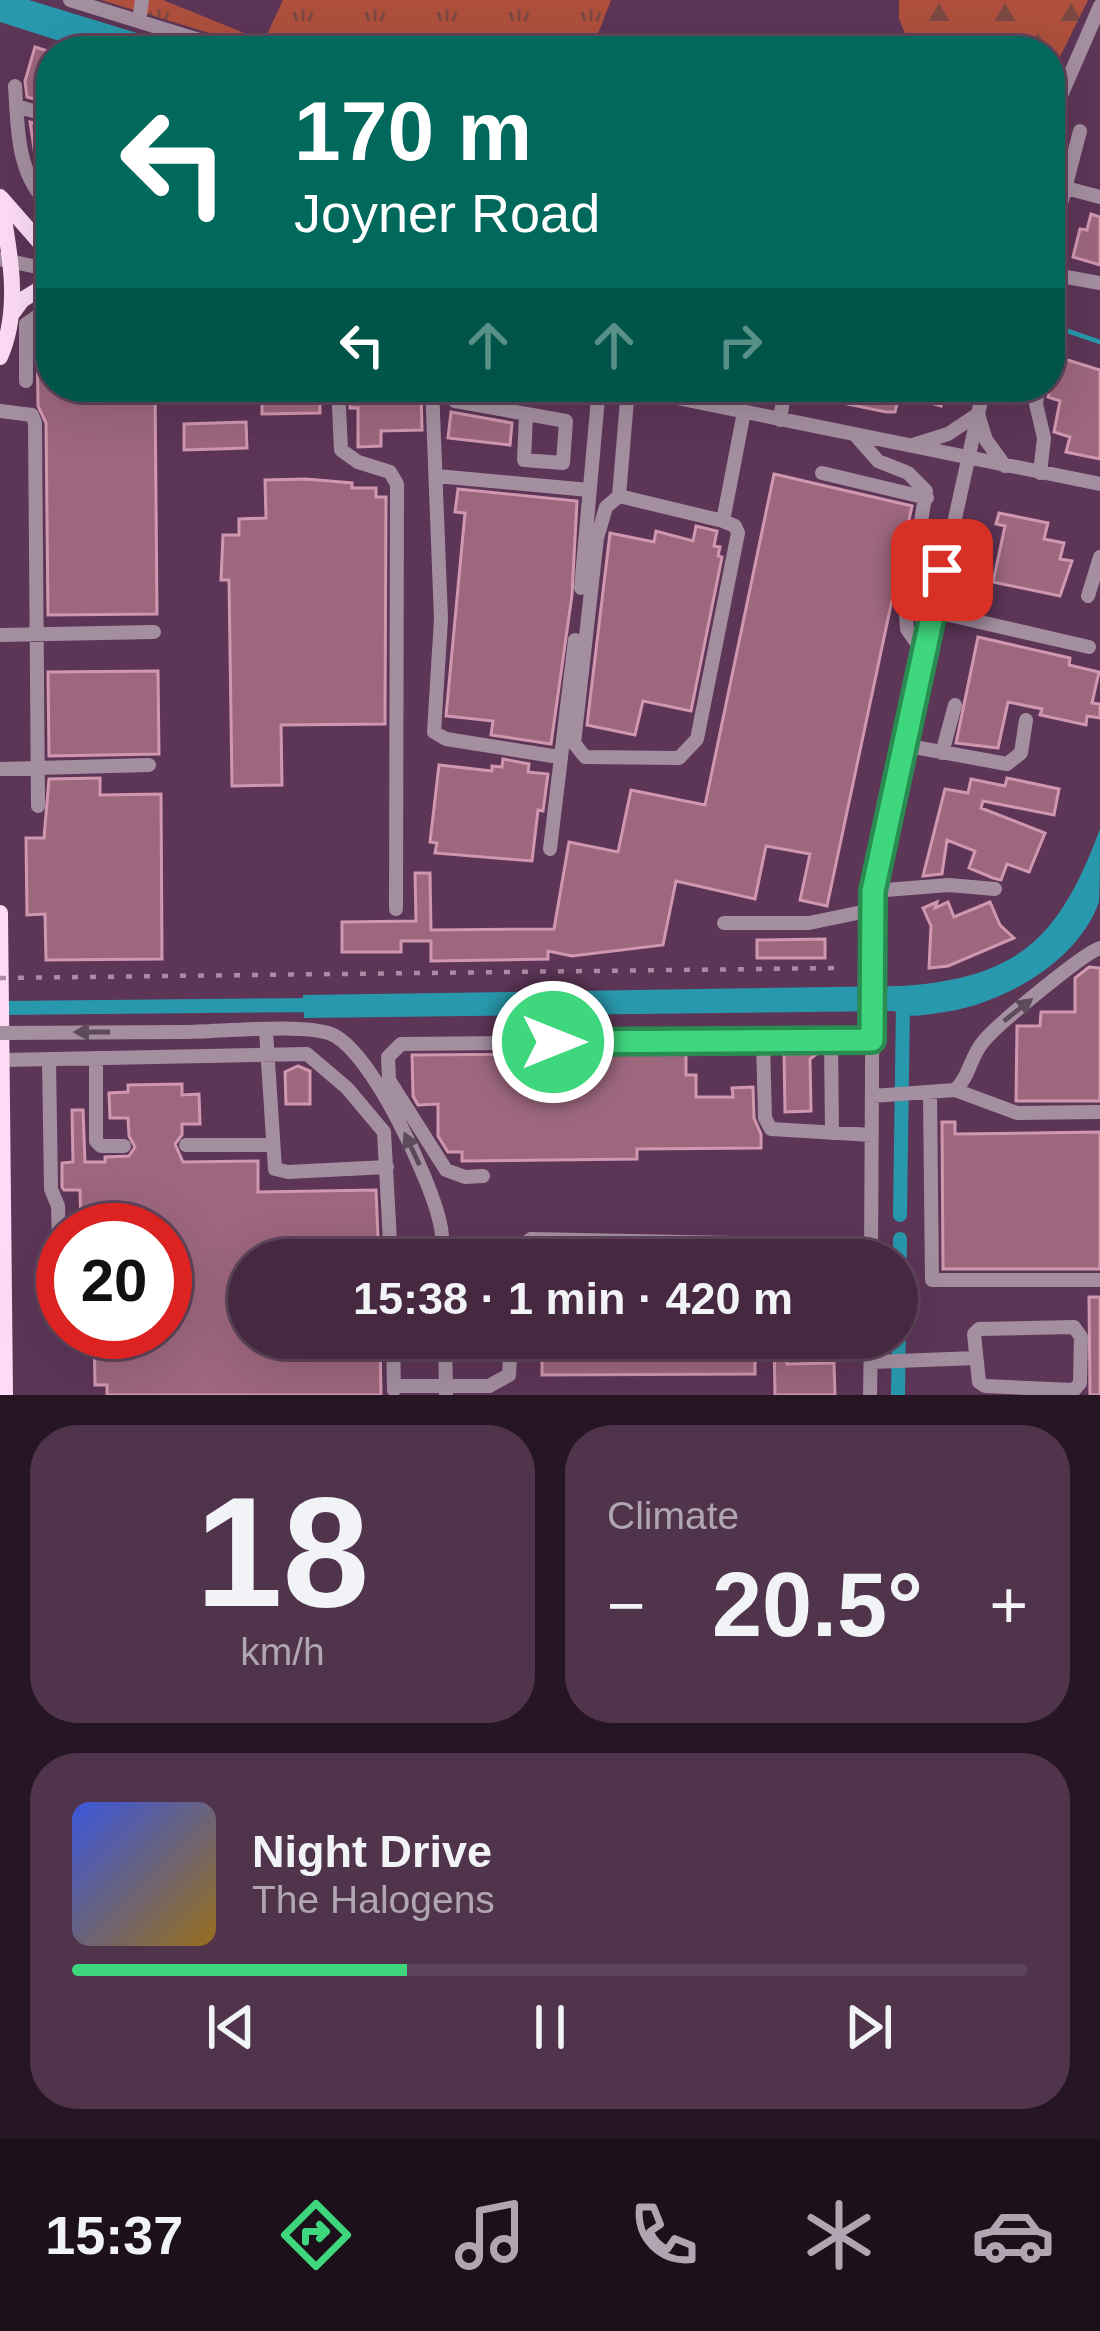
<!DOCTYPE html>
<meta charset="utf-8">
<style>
:root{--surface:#462841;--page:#50344c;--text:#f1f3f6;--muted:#b0a6b1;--line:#5e445a;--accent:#3fd77d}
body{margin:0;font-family:Arial,sans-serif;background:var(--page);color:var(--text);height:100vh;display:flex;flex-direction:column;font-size:45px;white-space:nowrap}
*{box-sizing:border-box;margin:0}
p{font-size:39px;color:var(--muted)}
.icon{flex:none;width:66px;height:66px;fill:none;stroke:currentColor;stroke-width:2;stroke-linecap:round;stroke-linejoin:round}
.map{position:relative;height:1395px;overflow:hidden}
.sheet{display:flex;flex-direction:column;gap:30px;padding:30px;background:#261624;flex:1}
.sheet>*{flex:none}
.guide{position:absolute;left:36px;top:36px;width:1029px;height:366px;border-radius:48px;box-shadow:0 12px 48px #0002,0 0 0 3px var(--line);background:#00695c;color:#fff;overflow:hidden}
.speed{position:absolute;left:36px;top:1203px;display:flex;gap:24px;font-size:60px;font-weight:700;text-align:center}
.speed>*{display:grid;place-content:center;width:156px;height:156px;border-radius:50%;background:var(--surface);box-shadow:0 12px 48px #0002,0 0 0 3px var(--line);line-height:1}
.speed .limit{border:18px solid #d22;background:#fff;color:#111}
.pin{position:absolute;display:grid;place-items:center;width:102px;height:102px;color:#fff;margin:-51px;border-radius:24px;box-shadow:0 6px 18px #0006}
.me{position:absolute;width:132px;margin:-66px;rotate:90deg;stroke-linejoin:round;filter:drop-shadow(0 0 9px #0008)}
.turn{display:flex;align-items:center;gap:42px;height:252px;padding:0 60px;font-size:54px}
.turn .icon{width:156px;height:156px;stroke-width:2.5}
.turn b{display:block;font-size:84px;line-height:102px}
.lanes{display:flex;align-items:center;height:114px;padding:0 60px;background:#0003;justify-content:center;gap:60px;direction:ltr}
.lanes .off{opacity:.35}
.big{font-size:90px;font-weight:700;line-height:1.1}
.sheet .card{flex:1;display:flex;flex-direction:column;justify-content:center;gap:18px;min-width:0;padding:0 42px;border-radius:48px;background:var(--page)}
.sheet .dial{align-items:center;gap:0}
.dial b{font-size:156px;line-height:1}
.song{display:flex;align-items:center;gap:36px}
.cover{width:144px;height:144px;border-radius:18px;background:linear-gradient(135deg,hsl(230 70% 55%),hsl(40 70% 35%))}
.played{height:12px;border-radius:6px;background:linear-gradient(90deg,var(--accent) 35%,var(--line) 35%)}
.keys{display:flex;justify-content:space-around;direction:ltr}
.heat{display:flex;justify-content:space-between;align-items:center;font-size:66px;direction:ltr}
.sheet .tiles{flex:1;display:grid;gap:30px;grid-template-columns:1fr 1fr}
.card:last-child{grid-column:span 2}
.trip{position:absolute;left:228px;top:1239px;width:690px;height:120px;border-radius:60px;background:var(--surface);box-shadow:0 12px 48px #0002,0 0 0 3px var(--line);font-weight:700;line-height:120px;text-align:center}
.tab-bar{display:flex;height:192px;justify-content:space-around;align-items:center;background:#1c101a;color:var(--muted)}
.tab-bar .icon{width:84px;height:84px}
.tab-bar .active{color:var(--accent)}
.tab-bar b{font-size:54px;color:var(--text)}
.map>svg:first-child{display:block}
.grass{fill:url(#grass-tufts)}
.forest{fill:url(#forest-firs)}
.water{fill:#2898ac}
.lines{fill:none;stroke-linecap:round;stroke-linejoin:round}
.stream{stroke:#2898ac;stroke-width:4.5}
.canal{stroke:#2898ac;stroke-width:14}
.building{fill:#9d677e;stroke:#d197af;stroke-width:3}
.minor{stroke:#a48fa0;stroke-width:14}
.major{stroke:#fddbf6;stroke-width:16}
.rail{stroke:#ab8aa5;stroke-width:4.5;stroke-dasharray:6 12;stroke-linecap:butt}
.minor-bridge{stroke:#a48fa0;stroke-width:14}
.oneway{fill:#5d4a5a}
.route-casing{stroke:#298c51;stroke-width:30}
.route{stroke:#3fd77d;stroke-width:21}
</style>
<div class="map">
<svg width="1100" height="1395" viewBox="0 0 1100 1395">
<defs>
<pattern id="grass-tufts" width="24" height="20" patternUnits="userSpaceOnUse" patternTransform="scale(3)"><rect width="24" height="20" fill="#ae503d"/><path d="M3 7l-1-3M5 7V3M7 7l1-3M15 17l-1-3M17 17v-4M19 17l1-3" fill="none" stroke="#7c4942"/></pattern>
<pattern id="forest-firs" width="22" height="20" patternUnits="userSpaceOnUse" patternTransform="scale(3)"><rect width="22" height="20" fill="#ae503d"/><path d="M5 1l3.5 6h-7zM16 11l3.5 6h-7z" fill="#7c4942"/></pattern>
</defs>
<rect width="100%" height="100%" fill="#5d3557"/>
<path class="grass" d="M101 0H163L264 41 283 0H611L594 44 610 51H268Z"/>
<path class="forest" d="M899 0H1088L1050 77V51H912L899 19Z"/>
<path class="water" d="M0 0H29L196 51H91L0 22Z
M1100 829C1100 850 1100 882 1099 902 1077 964 999 1006 938 1013 922 1015 908 1019 894 1011L304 1018 303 995 901 986C1021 978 1060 936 1100 829Z"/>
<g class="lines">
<path class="stream" d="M1050 325 1100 342"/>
<path class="canal" d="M0 1008 319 1005
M900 1215 903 1003
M898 1395 900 1239"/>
</g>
<path class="building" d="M35 47 51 52V104L27 97 25 81Z
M30 122 51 127V167L36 162Z
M1091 214 1100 217V265L1073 257 1080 229 1087 230Z
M51 321V387H155L157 614 48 615 46 423 38 406 37 330Z
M1058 357 1100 370V459L1066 452 1070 437 1054 432 1060 401 1048 397Z
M411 387H421L422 430 381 431V446L358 447V408H350V397H411Z
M796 387H946L941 406 900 393 895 412H886L833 401Z
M262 391H320V413L262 414Z
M451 412 512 423 510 445 448 438Z
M246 422 247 448 184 450V424Z
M774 474 912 506 827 906 800 900 810 854 766 846 755 899 676 881 663 945 572 956 548 951V959L431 961V941H401V952H342V922L416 921 415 873H430L431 930 554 929 569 842 618 852 631 790 705 805Z
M306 479 352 483V488H376V497H386L385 724 281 725 282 785 232 786 229 580H221L223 535H239V519L266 518 265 480Z
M458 489 577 501 572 595 551 744 491 735 493 721 446 716 465 513 455 512Z
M999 513 1048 523 1044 539 1064 543 1060 559 1072 561 1060 596 993 582 1005 526 996 524Z
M696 526 717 531 714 546 720 547 718 556 722 557 691 711 643 701 635 735 587 725 610 533 654 542 656 531 693 541Z
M978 637 1070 658 1069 665 1099 672 1092 703 1100 704V718L1087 716 1086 725 1040 715 1042 709 1008 702 998 748 956 743Z
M158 671 159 754 49 756 48 672Z
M503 759 529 764 528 772 548 774 543 811 538 810 532 861 435 853 437 843 430 842 439 765 492 771V766L502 767Z
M100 778V795L161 794 162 959 46 960 45 914 27 915 26 838H44L49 779Z
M1007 778 1059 789 1054 815 983 801 981 808 1045 833 1029 872 1007 864 1001 880 993 878 969 868 975 851 947 840 942 874 923 876 945 789 968 793 971 779 1005 786Z
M937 902 935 908 948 902 954 917 990 902 1000 925 1014 938 948 966 929 968 931 926 923 908Z
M825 939V958H757V940Z
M1089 967 1100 968V1101H1016L1017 1026H1040L1041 1012H1075V978Z
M784 1052H819L810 1059 811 1111 785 1112Z
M686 1053V1075H696V1097H733L732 1088 753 1087 754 1118 761 1134V1148L637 1149V1159L462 1161V1152H448L438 1136V1104L418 1105 413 1096 412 1055Z
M298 1066 310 1071V1104H286L285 1072Z
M182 1084V1095L199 1094 200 1124H182V1135L175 1144 183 1162 258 1161V1192L376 1190 379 1260H249V1338H380L381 1395H107V1385H95L94 1332H165V1230H81L80 1190H64L62 1187V1163L73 1162 72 1110H83L85 1162H105V1157L129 1156 135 1147 129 1136 128 1118H110L109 1093 128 1092V1085Z
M942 1122H955V1134L1100 1132V1269H943Z
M1089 1297H1100V1395H1090Z
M542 1338H755V1374L542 1375Z
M774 1338H787V1364L834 1363 835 1395H775Z"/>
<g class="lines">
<path class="minor" d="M70 0 235 51
M139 21 142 0
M15 86C18 129 16 175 51 207
M16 106 51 116
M1050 121 1100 6
M1066 188 1100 197
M1050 246 1080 131
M0 259 51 270
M1050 274 1100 283
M26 381V324L51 307
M338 387 341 450 358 462 390 472 397 484 396 909
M432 387 441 619 434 732 446 739 559 757
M623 387 1100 484
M1038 387 1036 404 1044 438 1040 473
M455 401 566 421 563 463 524 460 526 415
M0 411 32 415 35 423 38 806
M780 420 785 387
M856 436 878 461 908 473 926 491 906 613 907 629 923 652
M913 445 948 434 978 414 986 440 1005 466
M822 473 927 498
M437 476 589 490
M619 496 723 521 735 526 738 533 697 739 679 758 585 757 574 743 597 538 606 507 619 496 628 388
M723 521 744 412
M952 529 980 538 982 548 978 571
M581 588 599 387
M1088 596 1100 557
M932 611 1089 647
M0 635 154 632
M903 745 1007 764 1021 753 1026 720
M942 753 955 705
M0 769 149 765
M550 849 575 640
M873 891 949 885 995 889
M724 923H809L872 910
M266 1031 275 1169 288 1172 387 1167
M184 1032C219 1032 302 1023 331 1034 372 1051 431 1181 440 1223 443 1235 443 1248 443 1260
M763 1041 765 1118 771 1129 872 1135
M831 1041 832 1133
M96 1058V1141L101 1146H124
M49 1059 51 1189 58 1206 59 1241
M4 1060 307 1054 347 1088 384 1132 391 1260
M955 1090C970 1076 970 1057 983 1042 995 1026 1085 952 1100 948
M930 1095 932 1280H1100
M872 1096 955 1090 1017 1113 1100 1112
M186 1145H271
M483 1176 465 1177 446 1170 389 1080 388 1057 401 1044 873 1040
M515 1260 517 1250 531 1239 734 1243
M871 1260 873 891 984 387
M1074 1327 1081 1337 1080 1383 1074 1390 985 1386 979 1382 974 1334 979 1329Z
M393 1338 394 1390
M445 1338 446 1393
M871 1362 976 1358
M394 1386H489L509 1375 511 1338
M870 1395 871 1338"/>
<path class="major" d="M0 197C9 248 22 308 0 357
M1 198 51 255
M11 315 22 300 51 282
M0 913 5 1395"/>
<path class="rail" d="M0 978 844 968"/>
<path class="minor-bridge" d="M0 1033 184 1032"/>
</g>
<defs><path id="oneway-solid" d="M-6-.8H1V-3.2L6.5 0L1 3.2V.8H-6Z" transform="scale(3)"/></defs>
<g class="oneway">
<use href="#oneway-solid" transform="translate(1018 1010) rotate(-38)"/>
<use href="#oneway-solid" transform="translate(92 1032) rotate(180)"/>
<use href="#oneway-solid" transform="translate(412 1149) rotate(-115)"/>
</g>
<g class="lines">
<defs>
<path id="route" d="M553 1042 872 1040 873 891 942 570"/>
</defs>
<use href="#route" class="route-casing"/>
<use href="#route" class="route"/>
</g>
</svg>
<div class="speed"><div class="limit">20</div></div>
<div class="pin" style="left:942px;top:570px;background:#d93025"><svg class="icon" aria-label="arrive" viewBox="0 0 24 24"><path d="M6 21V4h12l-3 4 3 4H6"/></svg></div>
<svg class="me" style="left:553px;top:1042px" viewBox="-20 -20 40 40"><circle r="17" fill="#3fd77d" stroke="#fff" stroke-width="3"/><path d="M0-11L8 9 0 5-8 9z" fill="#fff"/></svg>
<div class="trip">15:38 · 1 min · 420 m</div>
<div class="guide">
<div class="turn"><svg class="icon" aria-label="left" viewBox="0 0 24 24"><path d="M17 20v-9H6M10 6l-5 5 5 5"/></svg><div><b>170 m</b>Joyner Road</div></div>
<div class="lanes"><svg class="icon" aria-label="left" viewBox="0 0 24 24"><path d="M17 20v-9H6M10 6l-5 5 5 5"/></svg><svg class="icon off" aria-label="ahead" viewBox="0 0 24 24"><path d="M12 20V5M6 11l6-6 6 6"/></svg><svg class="icon off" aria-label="ahead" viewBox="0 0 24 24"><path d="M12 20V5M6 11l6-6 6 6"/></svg><svg class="icon off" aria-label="right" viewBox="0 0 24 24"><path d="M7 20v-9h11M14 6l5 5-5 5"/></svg></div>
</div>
</div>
<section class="sheet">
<div class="tiles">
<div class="card dial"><b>18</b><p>km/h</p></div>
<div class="card"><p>Climate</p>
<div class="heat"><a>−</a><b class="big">20.5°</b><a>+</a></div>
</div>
<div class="card">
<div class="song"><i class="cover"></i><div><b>Night Drive</b><p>The Halogens</p></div></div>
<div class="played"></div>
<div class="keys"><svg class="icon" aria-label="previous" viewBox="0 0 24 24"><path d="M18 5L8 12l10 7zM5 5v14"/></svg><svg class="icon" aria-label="pause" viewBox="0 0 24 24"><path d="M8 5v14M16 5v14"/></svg><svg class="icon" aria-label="next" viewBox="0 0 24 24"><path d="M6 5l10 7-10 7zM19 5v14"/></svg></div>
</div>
</div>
</section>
<nav class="tab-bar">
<b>15:37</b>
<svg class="icon active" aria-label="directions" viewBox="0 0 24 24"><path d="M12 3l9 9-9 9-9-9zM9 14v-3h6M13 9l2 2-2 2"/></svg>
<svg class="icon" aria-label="music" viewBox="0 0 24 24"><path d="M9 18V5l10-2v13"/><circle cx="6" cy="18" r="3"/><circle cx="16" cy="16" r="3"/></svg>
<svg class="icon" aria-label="phone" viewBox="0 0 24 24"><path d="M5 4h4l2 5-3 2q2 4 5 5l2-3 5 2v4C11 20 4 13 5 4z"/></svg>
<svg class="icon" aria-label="climate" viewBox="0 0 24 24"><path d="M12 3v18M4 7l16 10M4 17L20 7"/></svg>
<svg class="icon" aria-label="car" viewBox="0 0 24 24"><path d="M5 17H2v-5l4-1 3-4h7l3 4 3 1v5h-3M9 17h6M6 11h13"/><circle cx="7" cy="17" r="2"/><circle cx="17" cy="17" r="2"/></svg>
</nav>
